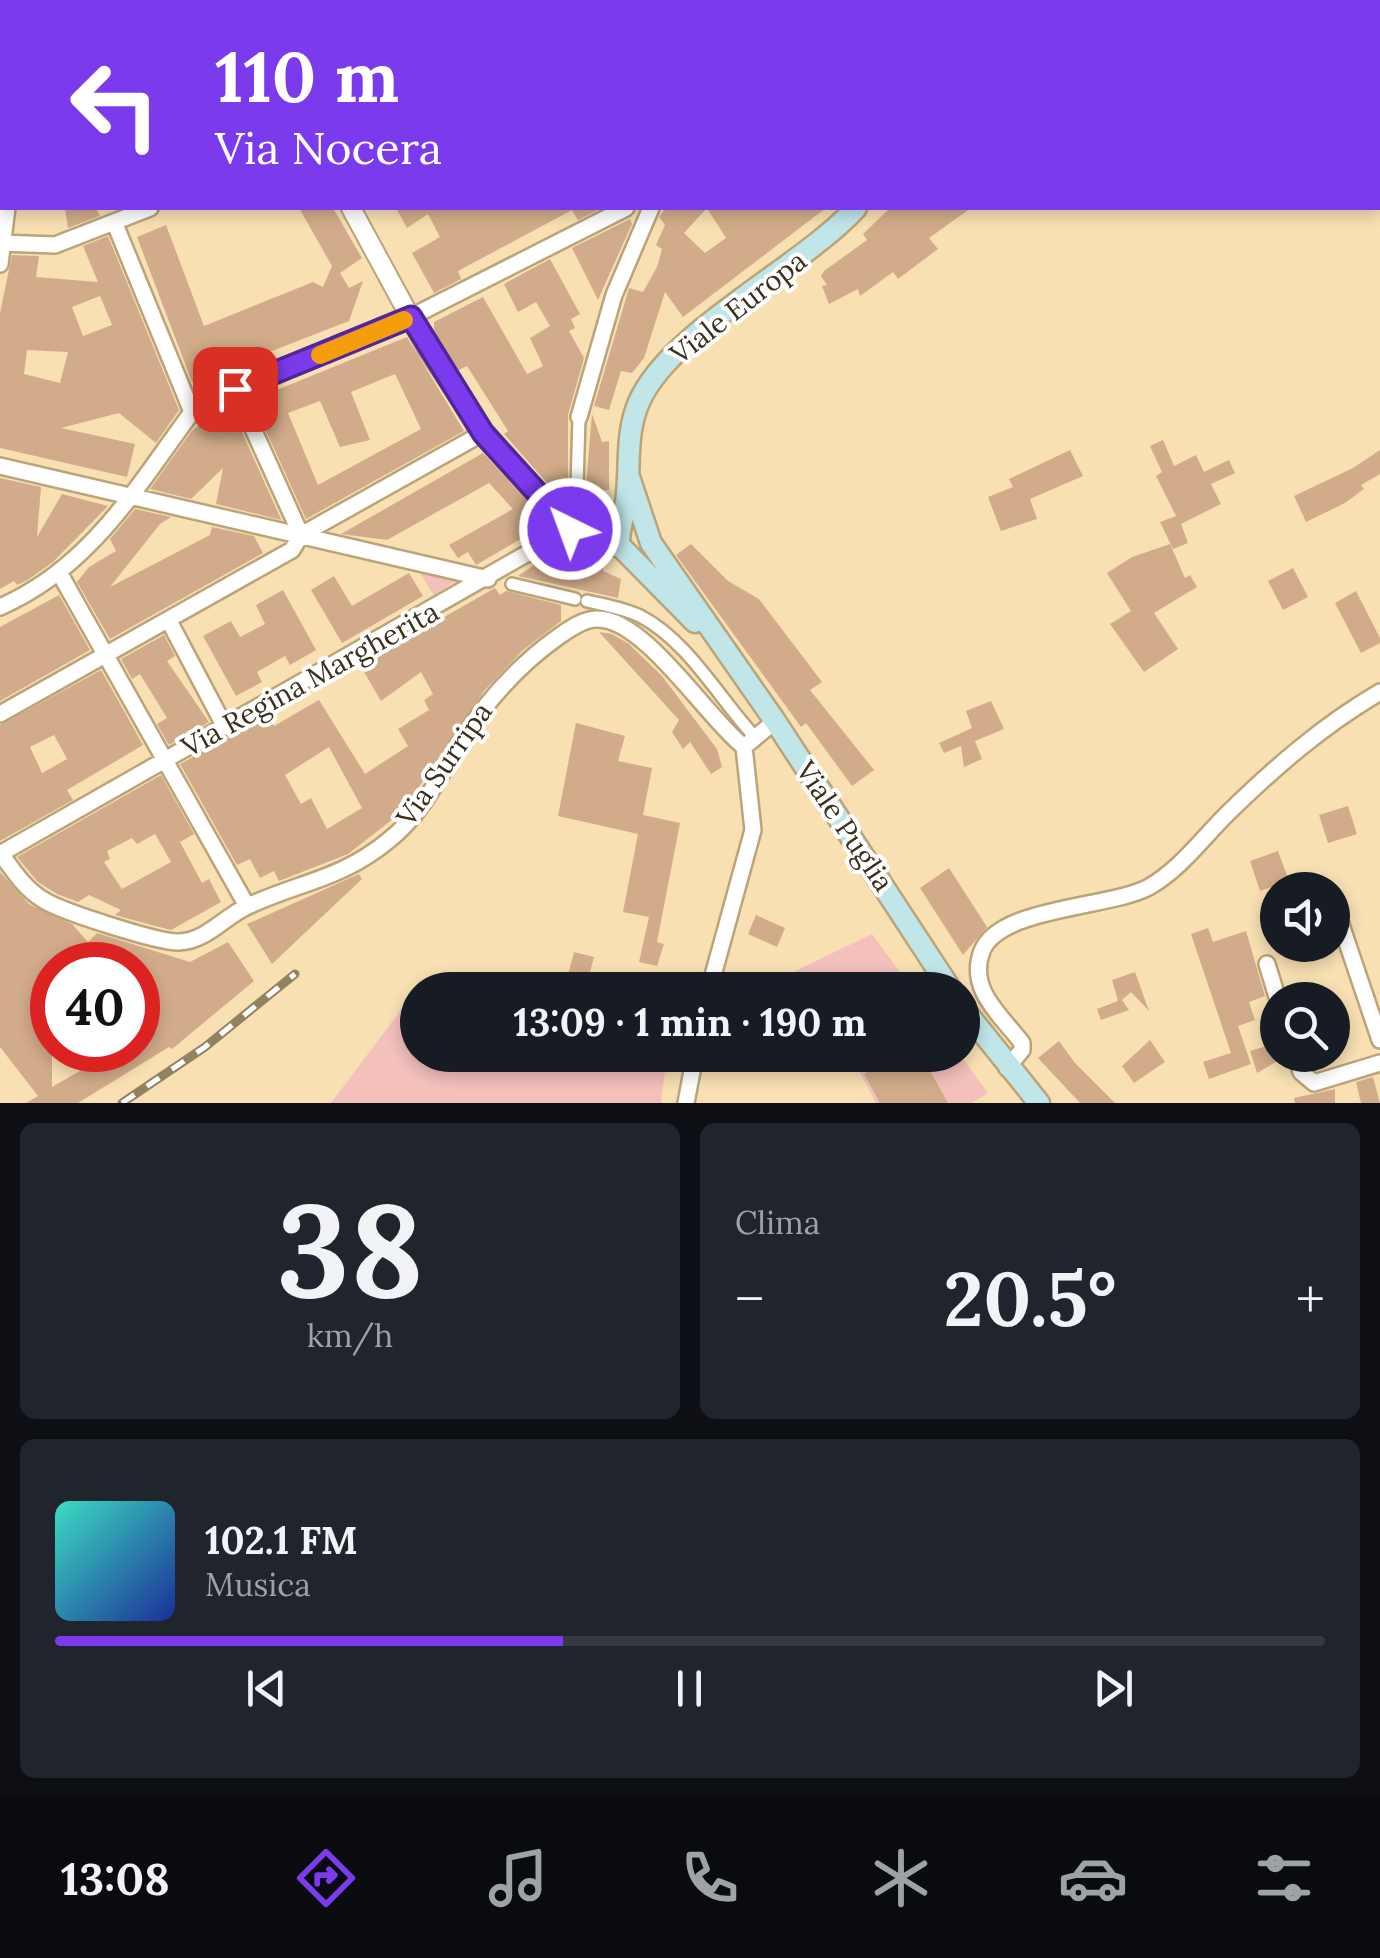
<!DOCTYPE html>
<html lang="it">
<meta charset="utf-8">
<style>
:root{--surface:#171b24;--page:#20242c;--text:#f1f3f6;--muted:#9ea1a6;--line:#363941;--accent:#7c3aed}
body{margin:0;font-family:Lora,serif;background:var(--page);color:var(--text);height:100vh;display:flex;flex-direction:column;font-size:38px;white-space:nowrap}
*{box-sizing:border-box;margin:0}
p{font-size:32px;color:var(--muted)}
.icon{flex:none;width:55px;height:55px;fill:none;stroke:currentColor;stroke-width:2;stroke-linecap:round;stroke-linejoin:round}
.map{position:relative;height:1103px;overflow:hidden}
.drawer{display:flex;flex-direction:column;gap:20px;padding:20px;background:#0d0f14;flex:1}
.drawer>*{flex:none}
.banner{position:absolute;left:0px;top:0px;width:1380px;height:210px;box-shadow:0 5px 15px #0003;background:#7c3aed;color:#fff;overflow:hidden}
.tools{position:absolute;left:1260px;top:872px;display:grid;gap:20px}
.tools a{display:grid;place-items:center;width:90px;height:90px;border-radius:50%;background:var(--surface);box-shadow:0 5px 15px #0003;font-size:50px}
.speed{position:absolute;left:30px;top:942px;display:flex;gap:20px;font-size:50px;font-weight:700;text-align:center}
.speed>*{display:grid;place-content:center;width:130px;height:130px;border-radius:50%;background:var(--surface);box-shadow:0 5px 15px #0003;line-height:1}
.speed .limit{border:15px solid #d22;background:#fff;color:#111}
.pin{position:absolute;display:grid;place-items:center;width:85px;height:85px;color:#fff;margin:-42px;border-radius:20px;box-shadow:0 5px 15px #0006}
.me{position:absolute;width:110px;margin:-55px;rotate:318deg;stroke-linejoin:round;filter:drop-shadow(0 0 8px #0008)}
.turn{display:flex;align-items:center;gap:35px;height:210px;padding:0 50px;font-size:45px}
.turn .icon{width:130px;height:130px;stroke-width:2.5}
.turn b{display:block;font-size:70px;line-height:85px}
.big{font-size:75px;font-weight:800;line-height:1.1}
.drawer .widget{flex:1;display:flex;flex-direction:column;justify-content:center;gap:15px;min-width:0;padding:0 35px;border-radius:15px;background:var(--page)}
.drawer .dial{align-items:center;gap:0}
.dial b{font-size:130px;line-height:1}
.song{display:flex;align-items:center;gap:30px}
.cover{width:120px;height:120px;border-radius:15px;background:linear-gradient(135deg,hsl(170 70% 55%),hsl(230 70% 35%))}
.played{height:10px;border-radius:5px;background:linear-gradient(90deg,var(--accent) 40%,var(--line) 40%)}
.keys{display:flex;justify-content:space-around;direction:ltr}
.heat{display:flex;justify-content:space-between;align-items:center;font-size:55px;direction:ltr}
.drawer .tiles{flex:1;display:grid;gap:20px;grid-template-columns:1fr 1fr}
.widget:last-child{grid-column:span 2}
.trip{position:absolute;left:400px;top:972px;width:580px;height:100px;border-radius:50px;background:var(--surface);box-shadow:0 5px 15px #0003;font-weight:800;line-height:100px;text-align:center}
.menu{display:flex;height:160px;justify-content:space-around;align-items:center;background:#090b0e;color:var(--muted)}
.menu .icon{width:70px;height:70px}
.menu .current{color:var(--accent)}
.menu b{font-size:45px;color:var(--text)}
.map>svg:first-child{display:block}
.green{fill:#f3c0bc}
.building{fill:#d2ac8a;fill-rule:evenodd}
.lines{fill:none;stroke-linecap:round;stroke-linejoin:round}
.pedestrian-casing{stroke:#baa479;stroke-width:16}
.minor-casing{stroke:#baa479;stroke-width:20}
.tertiary-casing{stroke:#baa479;stroke-width:22}
.secondary-casing{stroke:#baa479;stroke-width:25}
.pedestrian{stroke:#fff;stroke-width:11}
.minor{stroke:#fff;stroke-width:15}
.tertiary{stroke:#fff;stroke-width:18}
.secondary{stroke:#c0e6e9;stroke-width:20}
.rail-casing{stroke:#928263;stroke-width:9}
.rail{stroke:#fff;stroke-width:5;stroke-dasharray:15;stroke-linecap:butt}
.route-casing{stroke:#51269a;stroke-width:25}
.route{stroke:#7c3aed;stroke-width:18}
.slow{stroke:#f59e0b;stroke-width:18}
.labels{text-anchor:middle;stroke-width:8;stroke-linejoin:round;paint-order:stroke}
.street-label{font-size:28px;fill:#39301e;stroke:#fff}
</style>
<div class="map">
<svg width="1380" height="1103" viewBox="0 0 1380 1103">
<rect width="100%" height="100%" fill="#f8e0b3"/>
<path class="green" d="M419 571 459 579 434 596Z
M872 934 913 990H801L793 972Z
M419 986 444 990H418V1055H667L661 1103H331Z
M860 1055H960L988 1093 972 1103H876L859 1071 866 1066Z"/>
<path class="building" d="M65 208H96L100 216 68 228Z
M299 208H333L362 258 340 273 349 288 363 281 349 321 192 382 137 237 166 225 204 326 313 282 323 287 332 266Z
M396 208H602L578 220 572 210 458 271 461 279 434 293 412 253 440 237 428 214 407 228Z
M666 208H826L683 317 665 292 644 358 632 373 621 371 609 410 594 406 629 288 643 292 657 267 662 249 656 245 665 225 659 217ZM707 208 726 238 705 253 684 233Z
M890 208H971L929 238 938 249 898 279 893 272 860 296 858 289 829 304 822 286 827 285 821 276 824 271 867 240 863 234Z
M630 219 632 224 598 300 572 248Z
M108 236 179 410 156 443 119 413 61 428 135 444 127 477 0 448V313L12 255 39 256 36 277 98 282 83 246ZM100 296 112 325 83 336 72 307ZM27 350 68 352 60 383 24 374Z
M550 259 580 314 571 319 575 328 569 331 584 358 568 415V488L578 511 574 514 504 434 508 431 467 366 457 371 434 332V322L483 297 527 374 543 366 530 338 550 326 536 302 518 312 504 284Z
M407 337 464 431 306 519 252 400ZM395 374 421 429 318 485 288 413 320 401 340 447 370 440 351 392Z
M232 410 281 519V520L216 504 223 468 191 499 150 489 191 432 210 416Z
M592 414 602 442 609 441V490L589 491 586 485Z
M1163 440 1174 466 1196 455 1204 472 1229 460 1235 473 1211 484 1221 504 1181 524 1188 543 1173 549 1160 522 1176 516 1156 476 1162 472 1150 446Z
M1070 450 1083 476 1030 499 1037 519 1001 531 988 497 1013 487 1009 479Z
M1380 450V474L1361 485 1364 489 1345 503 1306 522 1294 496 1353 468Z
M483 453 548 523 476 565 468 552 458 558 449 545 513 509 489 483 387 540 341 534Z
M0 478 41 487 37 537 62 494 108 506 53 562 26 581 17 585 14 581 0 589Z
M135 509 171 517 160 524 110 587 210 535 212 527 254 536 263 553 110 639 77 582 89 567 116 551 110 539Z
M691 544 728 581 759 599 822 682 810 690 874 770 852 786 806 723 801 727 676 555Z
M1170 544 1185 578 1190 575 1197 587 1154 613 1178 649 1144 672 1110 624 1131 611 1107 573 1132 557Z
M552 553 604 566 603 571 621 579 618 598 518 576Z
M1293 568 1308 597 1283 610 1268 581Z
M409 573 423 596 342 643 311 590 334 576 352 606Z
M495 588 500 595 506 591 561 605V621L522 651 484 691 402 812 348 854 279 881 274 871 260 878 250 859 237 865 180 764 268 715 274 726 319 700 365 774 408 746 398 729 429 710 424 700 433 694 421 672 381 701 360 665ZM329 747 362 808 327 829 311 798 301 804 285 775Z
M283 590 316 650 290 665 285 656 257 672 262 682 236 696 203 636 231 621 240 637 265 624 256 605Z
M1356 591 1380 638V643L1361 653 1335 603Z
M59 595 90 650 0 701V627Z
M599 632 612 634 629 644 662 676 717 749 722 767 711 774 690 742 683 749 672 732 679 720Z
M164 635 175 656 167 661 209 722 169 745 157 724 167 718 140 674 132 679 121 659Z
M101 670 143 745 67 790 73 800 0 841V725ZM54 735 67 759 42 773 30 747Z
M991 701 1004 729 975 741 982 759 964 767 961 746 944 753 939 743 972 728 966 711Z
M576 723 625 736 618 761 652 768 643 815 680 823 657 942 664 944 657 966 639 962 649 917 623 912 638 834 558 816Z
M161 775 194 834 180 842 202 883 209 879 221 902 171 930 155 926 115 915 121 910 89 895 78 902 57 894 38 882 17 857ZM155 834 171 862 122 889 104 862 110 859 107 851 132 838 137 844Z
M1348 806 1357 834 1328 843 1319 815Z
M1278 851 1289 881 1260 891 1250 861Z
M949 868 987 927 963 955 920 888Z
M0 872 29 904 72 924 88 942 97 933 190 962 228 942 254 981 172 1049 169 1047 78 1103H26L38 1096 0 1047ZM52 965H138V1008L149 1022 138 1030V1050H89L79 1056 85 1068 52 1087Z
M359 874 362 879 272 964 247 924Z
M756 915 785 928 777 947 748 934Z
M1208 928 1213 942 1246 931 1265 996 1249 1002 1255 1020 1238 1026 1251 1064 1209 1079 1203 1062 1231 1053 1191 934Z
M574 952 594 957 588 980 584 979 581 990H564Z
M1135 972 1149 1011 1131 992 1122 1000 1129 1010 1101 1020 1097 1009 1118 1001 1112 980Z
M1150 1040 1165 1062 1134 1083 1122 1066Z
M1059 1041 1075 1063 1115 1103H1080L1038 1058Z
M1274 1044 1279 1060 1257 1073 1250 1051Z
M896 1055H921L948 1103H880L864 1074Z
M1373 1077 1380 1103H1361L1356 1082Z
M1335 1089V1103H1295L1294 1098Z"/>
<g class="lines">
<defs>
<path id="pedestrian" d="M1183 2 1184 0
M579 417 577 487 599 532
M512 584 575 599
M587 601C604 605 624 608 640 616 687 640 719 698 754 736"/>
<path id="minor" d="M348 0 349 2
M708 0 709 2
M900 0 902 2
M1117 0 1120 2
M17 2 18 0
M31 2V0
M291 2 300 0
M863 2 865 0
M1220 2 1224 0
M0 168 2 146
M115 224 192 412
M0 243 55 245 150 208
M0 264 7 208
M235 389 301 535
M579 417 614 295 651 208
M0 466 488 579
M60 574 247 906
M0 607C90 568 136 488 192 412L209 401 411 317 626 208
M169 621 225 727
M0 714 292 550 301 535 483 433
M744 747 775 721
M0 854 570 529 621 550
M1 854C13 870 25 889 42 899 59 911 160 943 179 942 206 941 223 918 246 907 298 882 341 880 389 840 421 815 440 776 460 742 487 700 517 666 558 637 569 629 585 618 598 619 645 619 707 718 744 747
M1332 898 1380 1040
M1267 964 1278 1000
M709 990 753 830 744 747
M1296 1055 1301 1072 1314 1083 1380 1063
M1007 1068 1022 1050V1043C1002 1016 967 990 982 951 999 907 1110 908 1149 887 1179 870 1202 839 1226 815 1274 768 1322 726 1380 692
M686 1103 695 1055"/>
<path id="tertiary" d="M236 0 238 2
M351 208 428 350 483 433 570 529 621 530"/>
<path id="secondary" d="M914 0V2
M629 477 651 543 775 721 951 990
M695 622 619 545C618 531 626 510 627 493 630 462 626 432 639 402 670 331 801 268 856 208
M962 1007 1039 1103"/>
</defs>
<use href="#pedestrian" class="pedestrian-casing"/>
<use href="#minor" class="minor-casing"/>
<use href="#tertiary" class="tertiary-casing"/>
<use href="#secondary" class="secondary-casing"/>
<use href="#pedestrian" class="pedestrian"/>
<use href="#minor" class="minor"/>
<use href="#tertiary" class="tertiary"/>
<use href="#secondary" class="secondary"/>
<defs>
<path id="rail" d="M1161 2 1162 0
M122 1103 205 1047 295 974"/>
</defs>
<use href="#rail" class="rail-casing"/>
<use href="#rail" class="rail"/>
</g>
<g class="lines">
<defs>
<path id="route" d="M235 389 411 317 483 433 570 529"/>
</defs>
<use href="#route" class="route-casing"/>
<use href="#route" class="route"/>
<path class="slow" d="M320 355 404 320"/>
</g>
<g class="labels">
<g class="street-label">
<text transform="translate(738 307) rotate(-38)" y="10">Viale Europa</text>
<text transform="translate(310 679) rotate(-29)" y="10">Via Regina Margherita</text>
<text transform="translate(444 764) rotate(-55)" y="10">Via Surripa</text>
<text transform="translate(845 826) rotate(56)" y="10">Viale Puglia</text>
</g>
</g>
</svg>
<div class="tools">
<a><svg class="icon" aria-label="sound" viewBox="0 0 24 24"><path d="M4 9h4l5-4v14l-5-4H4zM17 9q2 3 0 6"/></svg></a>
<a><svg class="icon" aria-label="search" viewBox="0 0 24 24"><circle cx="10" cy="10" r="6"/><path d="M15 15l6 6"/></svg></a>
</div>
<div class="speed"><div class="limit">40</div></div>
<div class="pin" style="left:235px;top:389px;background:#d93025"><svg class="icon" aria-label="arrive" viewBox="0 0 24 24"><path d="M6 21V4h12l-3 4 3 4H6"/></svg></div>
<svg class="me" style="left:570px;top:529px" viewBox="-20 -20 40 40"><circle r="17" fill="#7c3aed" stroke="#fff" stroke-width="3"/><path d="M0-11L8 9 0 5-8 9z" fill="#fff"/></svg>
<div class="trip">13:09 · 1 min · 190 m</div>
<div class="banner">
<div class="turn"><svg class="icon" aria-label="left" viewBox="0 0 24 24"><path d="M17 20v-9H6M10 6l-5 5 5 5"/></svg><div><b>110 m</b>Via Nocera</div></div>
</div>
</div>
<section class="drawer">
<div class="tiles">
<div class="widget dial"><b>38</b><p>km/h</p></div>
<div class="widget"><p>Clima</p>
<div class="heat"><a>−</a><b class="big">20.5°</b><a>+</a></div>
</div>
<div class="widget">
<div class="song"><i class="cover"></i><div><b>102.1 FM</b><p>Musica</p></div></div>
<div class="played"></div>
<div class="keys"><svg class="icon" aria-label="previous" viewBox="0 0 24 24"><path d="M18 5L8 12l10 7zM5 5v14"/></svg><svg class="icon" aria-label="pause" viewBox="0 0 24 24"><path d="M8 5v14M16 5v14"/></svg><svg class="icon" aria-label="next" viewBox="0 0 24 24"><path d="M6 5l10 7-10 7zM19 5v14"/></svg></div>
</div>
</div>
</section>
<nav class="menu">
<b>13:08</b>
<svg class="icon current" aria-label="directions" viewBox="0 0 24 24"><path d="M12 3l9 9-9 9-9-9zM9 14v-3h6M13 9l2 2-2 2"/></svg>
<svg class="icon" aria-label="music" viewBox="0 0 24 24"><path d="M9 18V5l10-2v13"/><circle cx="6" cy="18" r="3"/><circle cx="16" cy="16" r="3"/></svg>
<svg class="icon" aria-label="phone" viewBox="0 0 24 24"><path d="M5 4h4l2 5-3 2q2 4 5 5l2-3 5 2v4C11 20 4 13 5 4z"/></svg>
<svg class="icon" aria-label="climate" viewBox="0 0 24 24"><path d="M12 3v18M4 7l16 10M4 17L20 7"/></svg>
<svg class="icon" aria-label="car" viewBox="0 0 24 24"><path d="M5 17H2v-5l4-1 3-4h7l3 4 3 1v5h-3M9 17h6M6 11h13"/><circle cx="7" cy="17" r="2"/><circle cx="17" cy="17" r="2"/></svg>
<svg class="icon" aria-label="filters" viewBox="0 0 24 24"><path d="M4 7h16M4 17h16"/><circle cx="9" cy="7" r="2"/><circle cx="15" cy="17" r="2"/></svg>
</nav>
